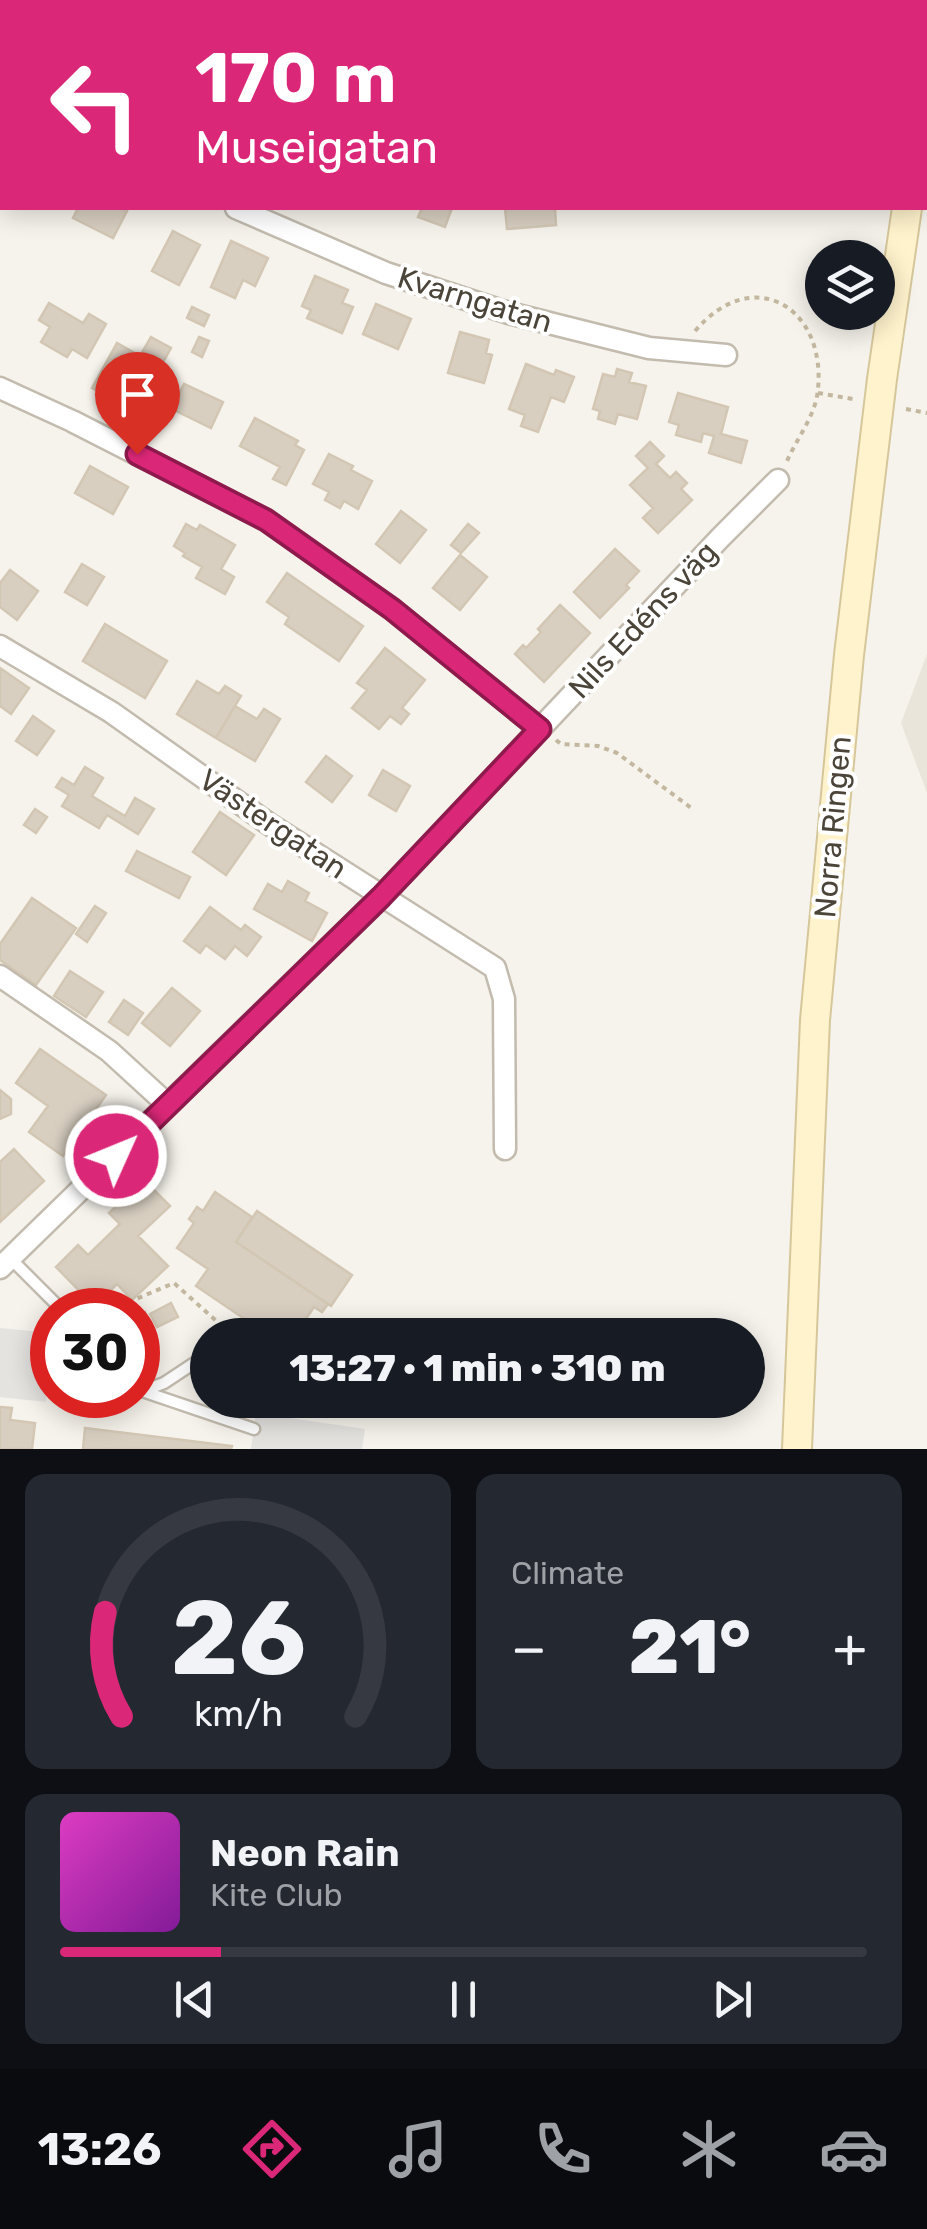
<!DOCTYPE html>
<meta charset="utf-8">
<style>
:root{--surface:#171b24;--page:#242831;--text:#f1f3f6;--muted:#9ea1a6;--line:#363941;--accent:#db2777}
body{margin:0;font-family:Rubik,sans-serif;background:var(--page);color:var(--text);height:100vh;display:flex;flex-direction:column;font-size:38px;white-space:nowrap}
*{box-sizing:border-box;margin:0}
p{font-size:32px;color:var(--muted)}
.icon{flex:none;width:55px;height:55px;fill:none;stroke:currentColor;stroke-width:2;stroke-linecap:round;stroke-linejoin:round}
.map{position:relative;height:1449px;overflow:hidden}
.details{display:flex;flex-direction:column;gap:25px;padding:25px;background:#0d0f14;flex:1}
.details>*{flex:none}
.top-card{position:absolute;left:0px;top:0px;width:928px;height:210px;box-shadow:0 5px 25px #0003;background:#db2777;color:#fff;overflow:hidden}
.controls{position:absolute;left:805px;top:240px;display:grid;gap:20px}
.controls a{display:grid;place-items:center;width:90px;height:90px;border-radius:50%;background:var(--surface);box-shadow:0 5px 25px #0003;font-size:50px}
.speed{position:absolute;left:30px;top:1288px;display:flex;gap:20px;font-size:50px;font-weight:700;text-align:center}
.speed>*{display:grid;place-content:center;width:130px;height:130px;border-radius:50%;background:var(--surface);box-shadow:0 5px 25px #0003;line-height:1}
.speed .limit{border:15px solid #d22;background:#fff;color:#111}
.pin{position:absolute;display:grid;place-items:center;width:85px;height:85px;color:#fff;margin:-102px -42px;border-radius:50% 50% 50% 0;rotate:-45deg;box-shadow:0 0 10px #0007}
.pin .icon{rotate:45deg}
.me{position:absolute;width:110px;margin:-55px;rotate:46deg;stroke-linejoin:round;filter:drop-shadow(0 0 8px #0008)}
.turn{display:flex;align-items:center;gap:35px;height:210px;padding:0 30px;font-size:45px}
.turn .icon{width:130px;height:130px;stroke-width:2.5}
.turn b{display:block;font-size:70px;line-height:85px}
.big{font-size:75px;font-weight:800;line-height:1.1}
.details .widget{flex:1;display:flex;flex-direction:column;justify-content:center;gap:15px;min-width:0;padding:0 35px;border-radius:20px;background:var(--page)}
.details .dial{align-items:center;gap:0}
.dial svg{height:260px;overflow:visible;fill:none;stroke:var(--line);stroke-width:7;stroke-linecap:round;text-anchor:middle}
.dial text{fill:var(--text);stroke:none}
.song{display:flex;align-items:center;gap:30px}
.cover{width:120px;height:120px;border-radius:15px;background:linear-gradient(135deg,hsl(310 70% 55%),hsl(290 70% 35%))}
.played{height:10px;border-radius:5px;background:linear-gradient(90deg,var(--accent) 20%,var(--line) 20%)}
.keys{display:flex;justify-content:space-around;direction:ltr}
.heat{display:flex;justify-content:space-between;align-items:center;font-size:55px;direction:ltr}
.details .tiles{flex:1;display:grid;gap:25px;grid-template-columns:1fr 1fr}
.widget:last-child{grid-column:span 2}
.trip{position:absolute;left:190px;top:1318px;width:575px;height:100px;border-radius:50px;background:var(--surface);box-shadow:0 5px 25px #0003;font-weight:800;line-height:100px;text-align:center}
.tabs{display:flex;height:160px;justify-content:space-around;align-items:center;background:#090b0e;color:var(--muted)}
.tabs .icon{width:70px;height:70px}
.tabs .on{color:var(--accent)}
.tabs b{font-size:45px;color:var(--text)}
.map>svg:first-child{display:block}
.residential{fill:#eae5da}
.parking{fill:#e5e3e0}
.building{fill:#d8cfc1;stroke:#d3c7b4;stroke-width:2.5}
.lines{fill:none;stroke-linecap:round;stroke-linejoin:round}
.lane-casing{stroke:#c2bbae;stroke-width:15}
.street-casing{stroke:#c2bbae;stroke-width:25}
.secondary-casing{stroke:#d6c79b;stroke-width:32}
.path{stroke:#c4b79f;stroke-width:4;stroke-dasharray:5 5;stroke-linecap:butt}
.lane{stroke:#fff;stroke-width:10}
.street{stroke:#fff;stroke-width:20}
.secondary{stroke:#fff3cd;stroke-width:28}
.route-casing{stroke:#8e194d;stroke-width:25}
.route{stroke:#db2777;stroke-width:18}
.labels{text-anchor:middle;stroke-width:8;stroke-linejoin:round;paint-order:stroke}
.street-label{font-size:30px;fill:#4b4439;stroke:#fff}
</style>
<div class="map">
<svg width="927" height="1449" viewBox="0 0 927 1449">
<rect width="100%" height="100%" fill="#f6f3ec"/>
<path class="residential" d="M927 654V793L901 723Z"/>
<path class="parking" d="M0 1328 52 1333 46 1402 0 1397Z
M256 1413 365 1429 362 1449H251Z"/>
<path class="building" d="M380 0H424L426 2H376Z
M0 131 2 132V178L0 177Z
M78 208H121L127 211 113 238 73 218Z
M422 208H452L445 227 418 217Z
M505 208H555L556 225 507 229Z
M173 231 200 245 179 285 152 271Z
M231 241 268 258 255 286 243 280 235 298 211 287Z
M315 276 348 290 342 303 353 307 342 333 307 318 311 310 302 306Z
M49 303 83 323 89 314 106 324 87 358 72 349 67 357 41 342 50 327 39 320Z
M376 304 411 319 398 349 363 334Z
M192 307 209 315 204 326 187 318Z
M460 332 489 340 486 353 492 355 484 383 448 373Z
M151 337 171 348 153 380 141 374 131 392 121 386 114 399 92 388 117 343 140 356Z
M199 337 209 341 202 357 192 352Z
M526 364 554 375 556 370 574 377 564 402 551 397 538 432 521 426 525 415 509 409Z
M617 369 632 373 629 382 646 386 637 419 618 414 615 424 598 419 600 411 593 409 603 374 615 377Z
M184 384 223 402 211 428 172 409Z
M678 393 728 407 721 434 747 441 741 463 709 453 714 436 703 433 701 442 676 435 679 425 669 422Z
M255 418 298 441 295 445 304 450 286 485 273 479 280 467 240 446Z
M650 442 664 456 656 464 670 478 676 472 687 483 681 489 692 500 658 533 643 518 653 508 630 485 648 468 636 456Z
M329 454 353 466 351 470 372 481 358 509 344 501 340 508 325 500 329 492 313 484Z
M90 466 128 487 113 514 75 493Z
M401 511 426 530 400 563 376 544Z
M186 524 197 530 200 525 235 545 221 569 234 577 225 594 196 578 202 567 183 556 185 553 174 546Z
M468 524 479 533 461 553 451 545Z
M615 549 639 571 626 585 629 588 600 618 574 592Z
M460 555 487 577 460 610 433 588Z
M82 564 104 577 87 605 65 592Z
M10 570 38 591 17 620 0 607V583Z
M287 573 363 626 339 661 285 624 289 617 267 602Z
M560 605 590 633 544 682 515 654 523 645 526 648 541 632 538 629Z
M105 624 167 661 145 698 83 661Z
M385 648 425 680 402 708 409 714 401 724 390 716 379 729 352 708 367 690 357 683Z
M0 668 29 688 11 714 0 706Z
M197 681 219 694 225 686 241 696 216 738 177 714Z
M235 706 257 719 264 709 280 719 255 761 216 738Z
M33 716 54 731 37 755 16 741Z
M326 756 352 776 332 802 306 782Z
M85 767 103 778 92 796 125 816 135 798 154 809 138 834 107 815 99 828 62 806 69 795 56 787 62 778 74 785Z
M383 770 410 786 396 811 369 795Z
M35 809 47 817 36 833 24 825Z
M220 812 254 835 226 875 193 852Z
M137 851 190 877 179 898 126 871Z
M288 881 309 893 305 901 327 913 312 941 254 909 268 884 282 892Z
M32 898 76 928 36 985 0 960V944Z
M95 906 106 913 87 942 76 934Z
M210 907 241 930 245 925 261 937 247 956 235 946 225 959 206 945 200 953 184 941Z
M70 971 103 992 86 1017 54 996Z
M172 988 200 1011 170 1046 142 1023Z
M124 1000 143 1013 128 1035 109 1022Z
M40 1049 106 1095 63 1156 29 1132 48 1106 16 1083Z
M0 1090 11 1099V1114L0 1119Z
M14 1149 44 1181 0 1222V1162Z
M149 1185 170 1206 138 1236 168 1266 132 1300 117 1284 94 1306 56 1267 78 1245 88 1255 120 1224 109 1213 129 1194 134 1200Z
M215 1192 252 1217 236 1242 328 1304 322 1312 314 1307 295 1335H268L196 1286 208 1269 177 1248 194 1223 189 1219 197 1207 203 1211Z
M257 1211 352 1275 331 1306 236 1242Z
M171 1303 178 1317 157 1327 150 1314Z
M145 1312 151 1328 138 1332V1315Z
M0 1407 12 1408 10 1420 35 1423 32 1449H0Z
M85 1428 232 1446 231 1449H83Z"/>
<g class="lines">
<defs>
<path id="lane" d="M636 2V0
M10 1258 62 1310
M49 1371 52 1369
M138 1386 142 1391 254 1429
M143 1391 164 1383 208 1354"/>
<path id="street" d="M517 0 520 2
M0 101 2 102
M236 208 386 273 509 313 649 348 726 355
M0 388 72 421 266 520 392 609 540 729
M0 646 111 712 269 824 495 968 504 999 505 1149
M0 976 109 1051 168 1105
M0 1268 381 897 721 537 778 480"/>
<path id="secondary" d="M879 2 880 0
M925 58H927
M797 1449 815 1020 849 655 882 379 907 208"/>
</defs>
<use href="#lane" class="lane-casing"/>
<use href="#street" class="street-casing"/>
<use href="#secondary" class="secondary-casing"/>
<path class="path" d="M695 331C753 263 826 307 818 389 816 415 797 438 787 461
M818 393 853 399
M906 409 927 413
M556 740 561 744 598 746 617 753 694 810
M110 1310 174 1283 232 1335"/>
<use href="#lane" class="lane"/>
<use href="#street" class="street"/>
<use href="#secondary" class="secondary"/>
</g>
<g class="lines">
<defs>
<path id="route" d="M116 1156 381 897 540 729 392 609 266 520 137 454"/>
</defs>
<use href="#route" class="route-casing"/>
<use href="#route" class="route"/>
</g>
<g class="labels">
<g class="street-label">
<text transform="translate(475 300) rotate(17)" y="10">Kvarngatan</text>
<text transform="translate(643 620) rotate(-47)" y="10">Nils Edéns väg</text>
<text transform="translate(273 824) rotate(34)" y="10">Västergatan</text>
<text transform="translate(833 827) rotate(-85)" y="10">Norra Ringen</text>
</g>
</g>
</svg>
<div class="controls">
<a><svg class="icon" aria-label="layers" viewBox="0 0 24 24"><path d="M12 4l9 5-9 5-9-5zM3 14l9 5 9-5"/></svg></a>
</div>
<div class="speed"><div class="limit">30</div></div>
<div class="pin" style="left:137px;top:454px;background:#d93025"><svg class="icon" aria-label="arrive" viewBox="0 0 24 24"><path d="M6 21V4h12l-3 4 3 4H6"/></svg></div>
<svg class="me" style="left:116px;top:1156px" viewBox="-20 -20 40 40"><circle r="17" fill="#db2777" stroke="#fff" stroke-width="3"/><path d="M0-11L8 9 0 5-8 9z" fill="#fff"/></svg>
<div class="trip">13:27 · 1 min · 310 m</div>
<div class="top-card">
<div class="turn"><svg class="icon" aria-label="left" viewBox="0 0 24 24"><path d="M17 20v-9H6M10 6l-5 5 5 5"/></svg><div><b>170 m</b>Museigatan</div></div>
</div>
</div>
<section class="details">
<div class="tiles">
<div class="widget dial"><svg viewBox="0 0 100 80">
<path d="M14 69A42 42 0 1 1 86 69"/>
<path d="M14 69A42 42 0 0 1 9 37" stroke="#db2777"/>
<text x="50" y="56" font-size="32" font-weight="700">26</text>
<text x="50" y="72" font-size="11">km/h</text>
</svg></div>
<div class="widget"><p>Climate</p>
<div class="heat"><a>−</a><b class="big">21°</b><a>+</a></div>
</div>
<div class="widget">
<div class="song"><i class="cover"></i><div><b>Neon Rain</b><p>Kite Club</p></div></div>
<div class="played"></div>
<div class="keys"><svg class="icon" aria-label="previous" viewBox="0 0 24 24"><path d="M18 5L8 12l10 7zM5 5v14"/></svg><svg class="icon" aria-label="pause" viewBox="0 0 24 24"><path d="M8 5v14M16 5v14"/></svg><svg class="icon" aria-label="next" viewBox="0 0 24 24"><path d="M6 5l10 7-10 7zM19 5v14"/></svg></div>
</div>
</div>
</section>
<nav class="tabs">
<b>13:26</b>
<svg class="icon on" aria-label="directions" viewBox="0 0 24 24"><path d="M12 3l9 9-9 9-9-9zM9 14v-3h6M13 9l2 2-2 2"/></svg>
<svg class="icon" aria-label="music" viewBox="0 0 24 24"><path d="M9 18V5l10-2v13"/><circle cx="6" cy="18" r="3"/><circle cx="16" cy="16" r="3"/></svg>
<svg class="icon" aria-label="phone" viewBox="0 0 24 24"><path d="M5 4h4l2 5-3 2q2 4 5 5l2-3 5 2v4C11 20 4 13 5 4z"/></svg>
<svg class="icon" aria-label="climate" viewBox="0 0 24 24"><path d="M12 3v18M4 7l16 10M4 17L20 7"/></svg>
<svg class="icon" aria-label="car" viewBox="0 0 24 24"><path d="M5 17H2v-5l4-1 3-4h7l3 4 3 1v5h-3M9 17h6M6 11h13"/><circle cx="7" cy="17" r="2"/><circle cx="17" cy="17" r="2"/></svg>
</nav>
